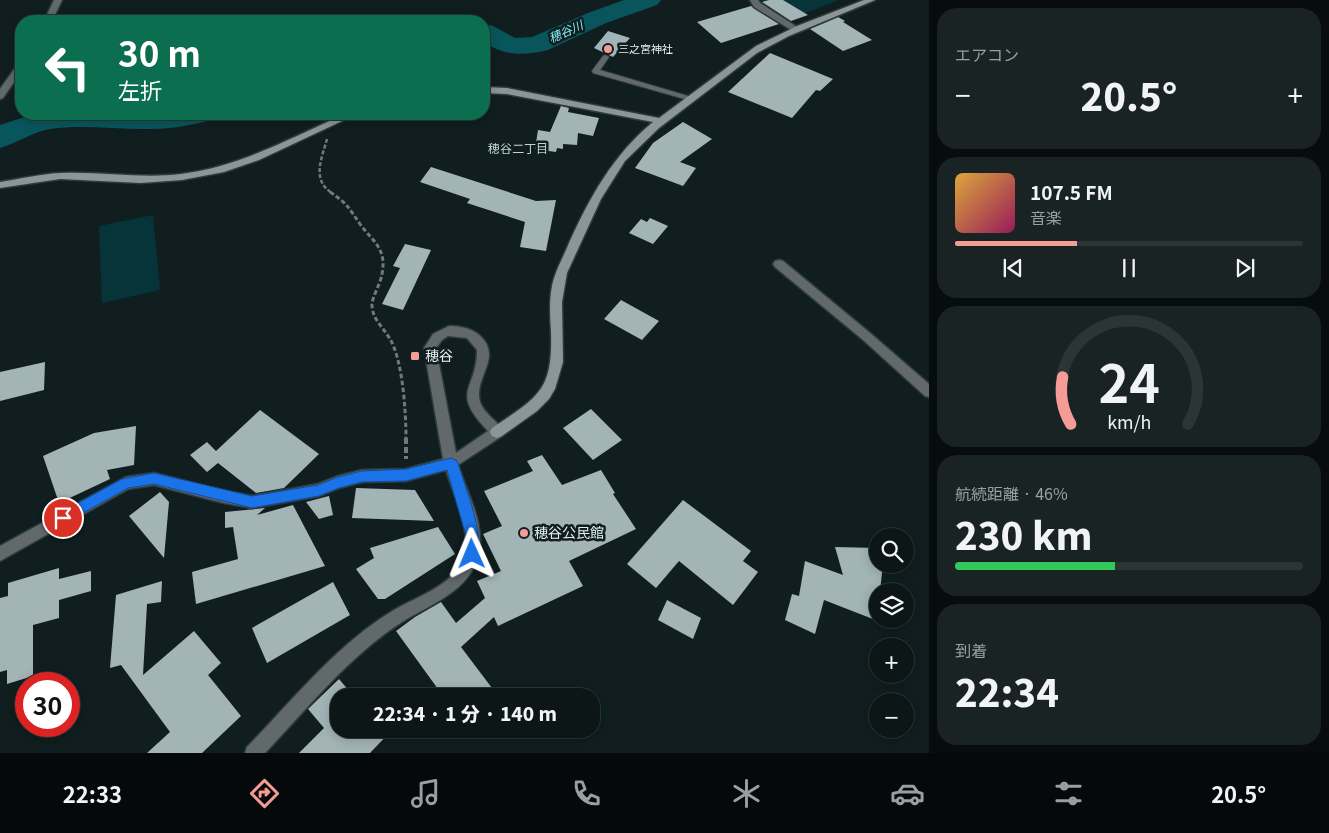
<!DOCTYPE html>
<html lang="ja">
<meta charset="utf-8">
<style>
:root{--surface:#0c1617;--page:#1a2324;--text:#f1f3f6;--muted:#9a9fa1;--line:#2c3536;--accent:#f59c96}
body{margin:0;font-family:Georgia,"Noto Sans JP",serif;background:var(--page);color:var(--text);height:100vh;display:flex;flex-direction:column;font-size:19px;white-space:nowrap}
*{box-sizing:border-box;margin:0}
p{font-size:16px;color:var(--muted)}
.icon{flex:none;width:28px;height:28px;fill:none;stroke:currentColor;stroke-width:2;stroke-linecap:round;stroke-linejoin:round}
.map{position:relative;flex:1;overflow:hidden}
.side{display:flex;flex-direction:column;gap:8px;padding:8px;background:#070c0d;width:400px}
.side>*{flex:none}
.top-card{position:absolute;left:15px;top:15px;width:475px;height:105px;border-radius:20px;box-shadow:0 2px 12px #0003,0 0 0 1px var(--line);background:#0b6e4f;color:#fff;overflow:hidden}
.controls{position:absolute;left:869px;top:528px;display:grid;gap:10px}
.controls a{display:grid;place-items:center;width:45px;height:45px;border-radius:50%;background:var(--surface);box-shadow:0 2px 12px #0003,0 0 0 1px var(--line);font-size:25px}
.speed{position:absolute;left:15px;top:672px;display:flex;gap:10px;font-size:25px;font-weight:700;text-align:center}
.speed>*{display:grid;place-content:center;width:65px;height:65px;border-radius:50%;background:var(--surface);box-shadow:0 2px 12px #0003,0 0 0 1px var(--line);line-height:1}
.speed .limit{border:8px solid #d22;background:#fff;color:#111}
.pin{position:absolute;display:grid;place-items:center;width:42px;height:42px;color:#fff;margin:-21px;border:2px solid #fff;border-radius:50%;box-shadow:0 1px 5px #0007}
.me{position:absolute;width:55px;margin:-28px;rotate:359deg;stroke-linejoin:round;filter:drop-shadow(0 0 4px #0008)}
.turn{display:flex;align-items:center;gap:18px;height:105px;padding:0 20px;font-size:22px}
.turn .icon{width:65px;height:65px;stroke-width:2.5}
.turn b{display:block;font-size:35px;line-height:42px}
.big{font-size:38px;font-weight:800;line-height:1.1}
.side .tile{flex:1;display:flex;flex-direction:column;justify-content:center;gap:8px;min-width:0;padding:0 18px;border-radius:20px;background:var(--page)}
.side .dial{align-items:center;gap:0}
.dial svg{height:130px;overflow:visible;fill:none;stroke:var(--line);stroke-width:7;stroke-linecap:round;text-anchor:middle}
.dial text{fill:var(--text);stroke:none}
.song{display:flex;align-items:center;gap:15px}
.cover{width:60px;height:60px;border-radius:8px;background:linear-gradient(135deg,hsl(40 70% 55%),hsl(330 70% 35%))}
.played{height:5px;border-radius:2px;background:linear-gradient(90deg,var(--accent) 35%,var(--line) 35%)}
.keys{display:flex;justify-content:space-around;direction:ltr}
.heat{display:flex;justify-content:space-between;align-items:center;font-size:28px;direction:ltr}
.charge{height:8px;border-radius:4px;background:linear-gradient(90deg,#34c759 46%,var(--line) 0)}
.trip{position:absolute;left:330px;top:688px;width:270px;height:50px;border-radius:20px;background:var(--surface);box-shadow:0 2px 12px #0003,0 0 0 1px var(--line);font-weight:800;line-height:50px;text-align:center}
.menu{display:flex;height:80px;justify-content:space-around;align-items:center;background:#050909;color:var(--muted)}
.menu .icon{width:35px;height:35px}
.menu .current{color:var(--accent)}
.menu b{font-size:22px;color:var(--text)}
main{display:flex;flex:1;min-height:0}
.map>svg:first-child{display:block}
.green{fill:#073438}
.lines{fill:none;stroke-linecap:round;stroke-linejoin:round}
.river{fill:#08565c;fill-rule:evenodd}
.building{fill:#a3b4b6}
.lane-casing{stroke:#2e3b3c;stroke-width:2}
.street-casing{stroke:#2e3b3c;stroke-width:3}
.secondary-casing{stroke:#2e3b3c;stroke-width:3}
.path-far2{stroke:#6e7b7b;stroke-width:2.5;stroke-dasharray:4 2;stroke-linecap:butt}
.path-far1{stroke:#6e7b7b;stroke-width:3;stroke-dasharray:4.5 2.5;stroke-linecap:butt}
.path{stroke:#6e7b7b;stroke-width:4;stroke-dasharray:6 3;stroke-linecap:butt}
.lane{fill:#62696a;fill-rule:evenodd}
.street{fill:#62696a;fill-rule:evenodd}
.secondary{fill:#8a9697;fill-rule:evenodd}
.route{fill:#1a73e8;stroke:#114b97}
.poi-dot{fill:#f59c96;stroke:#101e1f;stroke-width:2}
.labels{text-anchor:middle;stroke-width:5;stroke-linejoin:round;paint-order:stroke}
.far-poi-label{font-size:11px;fill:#e5efef;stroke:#101e1f;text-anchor:start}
.far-water-label{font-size:12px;font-style:italic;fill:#85edf7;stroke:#101e1f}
.far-neighbourhood-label{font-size:12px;fill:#c1d3d4;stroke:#101e1f}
.poi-label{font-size:14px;fill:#e5efef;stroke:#101e1f;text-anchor:start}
</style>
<main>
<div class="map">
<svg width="929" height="753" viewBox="0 0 929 753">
<rect width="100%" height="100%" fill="#101e1f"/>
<path class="green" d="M761 0H839L790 19Z
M153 215 160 290 102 303 99 226Z"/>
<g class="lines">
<path class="river" d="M624 0H661L657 5 606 23 548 50C522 56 508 56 484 43V24L493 26 515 38 532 37 588 13Z
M34 114H217L212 120C192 125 172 129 151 129 118 130 84 124 50 129 32 132 18 143 0 148V125Z"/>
</g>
<path class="building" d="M769 0H783L808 15 791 21 762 2Z
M751 6 779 24 721 43 697 22Z
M838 17 845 21 843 22 872 40 843 51 810 29Z
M608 31 630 38 613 57 594 48Z
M770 53 833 79 820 91 816 90 792 118 728 92Z
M561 106 569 108 568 112 599 118 593 136 578 133 577 145 563 144V149L557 148 556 152 535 149 538 130 550 132Z
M683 122 712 139 680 162 696 168 683 186 635 168 653 143Z
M431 167 536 201 556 200 546 251 520 247 525 222 467 203 470 199 420 182Z
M650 218 668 226 653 244 629 233 641 219 647 222Z
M405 244 431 250 403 310 382 304 400 268 393 266Z
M621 300 659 321 642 340 604 319Z
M45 362 44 390 0 401V372Z
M591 409 622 440 593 460 563 428Z
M260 410 319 454 284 488 256 493 218 463 207 472 190 455 207 442 216 451Z
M136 426 134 465 107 470 110 479 59 503 43 456 94 433Z
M542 455 562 485 601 470 615 493 613 494 636 529 569 561 583 586 498 626 494 617 461 647 498 696H443L396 631 415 617 441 602 456 623 485 598 477 581 501 571 483 534 502 526 484 491 533 471 527 461Z
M356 488 415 490 434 521 352 518Z
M160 492 169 502 164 558 129 516Z
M329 496 333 515 319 519 306 502Z
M683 500 751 551 743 561 758 572 733 605 679 561 656 588 627 564Z
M293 505 325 566 196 604 192 572 238 559 233 527 225 528V512L265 508 257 515Z
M438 527 455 554 385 599H378L356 569 374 558 370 548Z
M835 547 878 548V564H883L880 591H878V621L824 600 815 634 785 620 792 594 799 596 805 561 843 575Z
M59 568V579L91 571V591L59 600V618L33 625V676L7 684V670L0 672V598L8 596V583Z
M162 581 161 602 147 604 143 675 194 631 221 663 208 675 241 716 202 753H147L170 732 121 665 110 668 116 595Z
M333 582 350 615 267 663 252 628Z
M667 600 701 618 693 639 658 620Z
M339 679 350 692 345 696H339V729H393L370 753H299L324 728 308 709Z"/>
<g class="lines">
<defs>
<path id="lane" d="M605 55 609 57 600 70 695 98 694 100H688L593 73 592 71 603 56Z"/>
<path id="street" d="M54 0H62L52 21H44Z
M750 0H758L760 3 800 29 793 31 754 7Z
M21 63V72L3 98 0 99V89L18 64Z
M779 260 783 261 870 333 929 384V397L925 396 862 339 775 267 773 264 775 261Z
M449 326C459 326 470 328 478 334 505 357 473 376 480 402 484 414 498 421 504 432L502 436 458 465C467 493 485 523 479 553 470 592 432 603 402 622 349 656 308 708 265 753H245L247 747C293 700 337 644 394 610 418 596 456 585 464 555 471 526 454 497 446 470L406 481 362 482 339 488 319 496 252 508 224 503 154 485 128 489 0 561V546L126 477 154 473 224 491 252 496 318 484 338 476 362 470 406 469 443 459 424 348 433 334ZM448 336 467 338 477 350C477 391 449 390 488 431L456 453 436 348 442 340Z"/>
<path id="secondary" d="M864 0H875L789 36 757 53 659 128 625 161 601 199 567 273 562 302 563 362 555 389 549 399 537 411 502 436 497 438 492 436 490 432 492 428C538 397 553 391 551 332 550 317 549 301 552 286 555 271 563 258 569 243 590 197 613 155 653 122L507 94 484 93V87L507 88 659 118 756 46 797 26Z
M345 114H357L259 160 224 172 182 180 141 183 60 179 0 188V182C20 179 40 174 60 173 101 171 141 179 181 174 240 167 292 137 345 114Z"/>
</defs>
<use href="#lane" class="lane-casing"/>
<use href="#street" class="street-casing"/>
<use href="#secondary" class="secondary-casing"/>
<path class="path-far2" d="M327 139C322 158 311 180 332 193"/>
<path class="path-far1" d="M330 192C348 204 348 207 360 224 373 242 387 248 382 274 381 283 371 299 372 306 373 320 383 327 390 339 403 361 406 413 406 439"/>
<path class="path" d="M406 438V459"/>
<use href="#lane" class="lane"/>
<use href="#street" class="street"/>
<use href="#secondary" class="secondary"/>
</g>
<path class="route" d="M451 458 456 460 458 463C465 488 486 535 476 559L472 560 467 559 465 554 466 536 447 470 406 481 362 482 339 488 319 496 252 508 154 484 128 488 63 524 58 523 56 518 58 514 122 479 154 473 252 496 318 485 338 477 362 471 406 469Z"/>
<g class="poi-dot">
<circle cx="608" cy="49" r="5"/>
<rect x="410" y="351" width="10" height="10" rx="2.5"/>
<circle cx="524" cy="533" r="5"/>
</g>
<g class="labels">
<g class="far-poi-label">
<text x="618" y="53">三之宮神社</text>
</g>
<g class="far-water-label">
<text transform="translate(566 32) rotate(-24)" y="4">穂谷川</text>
</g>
<g class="far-neighbourhood-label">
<text x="518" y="153">穂谷二丁目</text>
</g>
<g class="poi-label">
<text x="425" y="361">穂谷</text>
<text x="534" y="538">穂谷公民館</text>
</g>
</g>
</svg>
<div class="controls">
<a><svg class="icon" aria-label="search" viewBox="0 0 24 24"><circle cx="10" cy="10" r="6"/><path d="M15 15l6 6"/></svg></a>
<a><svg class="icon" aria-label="layers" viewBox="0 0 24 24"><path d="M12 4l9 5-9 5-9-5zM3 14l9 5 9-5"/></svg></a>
<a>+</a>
<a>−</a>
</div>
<div class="speed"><div class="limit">30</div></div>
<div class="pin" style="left:63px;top:518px;background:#d93025"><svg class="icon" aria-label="arrive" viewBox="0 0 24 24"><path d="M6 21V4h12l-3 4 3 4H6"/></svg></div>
<svg class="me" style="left:472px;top:554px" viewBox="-20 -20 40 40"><path d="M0-17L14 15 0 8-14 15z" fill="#1a73e8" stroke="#fff" stroke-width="4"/></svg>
<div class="trip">22:34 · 1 分 · 140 m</div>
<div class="top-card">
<div class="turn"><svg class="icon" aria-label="left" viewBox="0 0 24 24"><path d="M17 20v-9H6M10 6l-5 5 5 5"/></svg><div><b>30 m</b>左折</div></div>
</div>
</div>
<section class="side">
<div class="tile"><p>エアコン</p>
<div class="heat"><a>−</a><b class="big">20.5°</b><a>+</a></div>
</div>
<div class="tile">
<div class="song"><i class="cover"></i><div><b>107.5 FM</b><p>音楽</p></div></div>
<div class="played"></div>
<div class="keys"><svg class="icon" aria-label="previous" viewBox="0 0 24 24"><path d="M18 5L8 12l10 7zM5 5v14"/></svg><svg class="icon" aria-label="pause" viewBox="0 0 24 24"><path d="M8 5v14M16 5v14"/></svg><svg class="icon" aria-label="next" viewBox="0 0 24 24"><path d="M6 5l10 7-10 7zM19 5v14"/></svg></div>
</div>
<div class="tile dial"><svg viewBox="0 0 100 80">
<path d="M14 69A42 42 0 1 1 86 69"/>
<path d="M14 69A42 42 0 0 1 9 40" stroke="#f59c96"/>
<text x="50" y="56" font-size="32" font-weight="700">24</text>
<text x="50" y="72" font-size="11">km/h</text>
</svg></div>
<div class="tile"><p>航続距離 · 46%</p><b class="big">230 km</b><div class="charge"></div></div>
<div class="tile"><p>到着</p><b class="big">22:34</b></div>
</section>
</main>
<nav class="menu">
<b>22:33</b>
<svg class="icon current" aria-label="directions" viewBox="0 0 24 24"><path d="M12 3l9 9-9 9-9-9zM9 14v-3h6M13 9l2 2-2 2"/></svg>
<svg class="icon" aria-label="music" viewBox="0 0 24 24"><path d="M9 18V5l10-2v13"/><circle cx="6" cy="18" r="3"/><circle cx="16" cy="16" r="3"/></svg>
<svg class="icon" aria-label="phone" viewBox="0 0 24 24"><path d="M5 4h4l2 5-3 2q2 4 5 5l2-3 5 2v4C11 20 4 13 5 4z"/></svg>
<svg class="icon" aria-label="climate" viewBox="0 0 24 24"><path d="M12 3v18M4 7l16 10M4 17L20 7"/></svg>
<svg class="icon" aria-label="car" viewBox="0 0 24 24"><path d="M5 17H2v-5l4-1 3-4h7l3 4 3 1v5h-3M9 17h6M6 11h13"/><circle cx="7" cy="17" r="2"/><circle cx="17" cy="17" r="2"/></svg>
<svg class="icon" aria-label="filters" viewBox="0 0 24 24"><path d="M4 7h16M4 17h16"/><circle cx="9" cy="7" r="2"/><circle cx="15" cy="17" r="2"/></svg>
<b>20.5°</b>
</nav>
